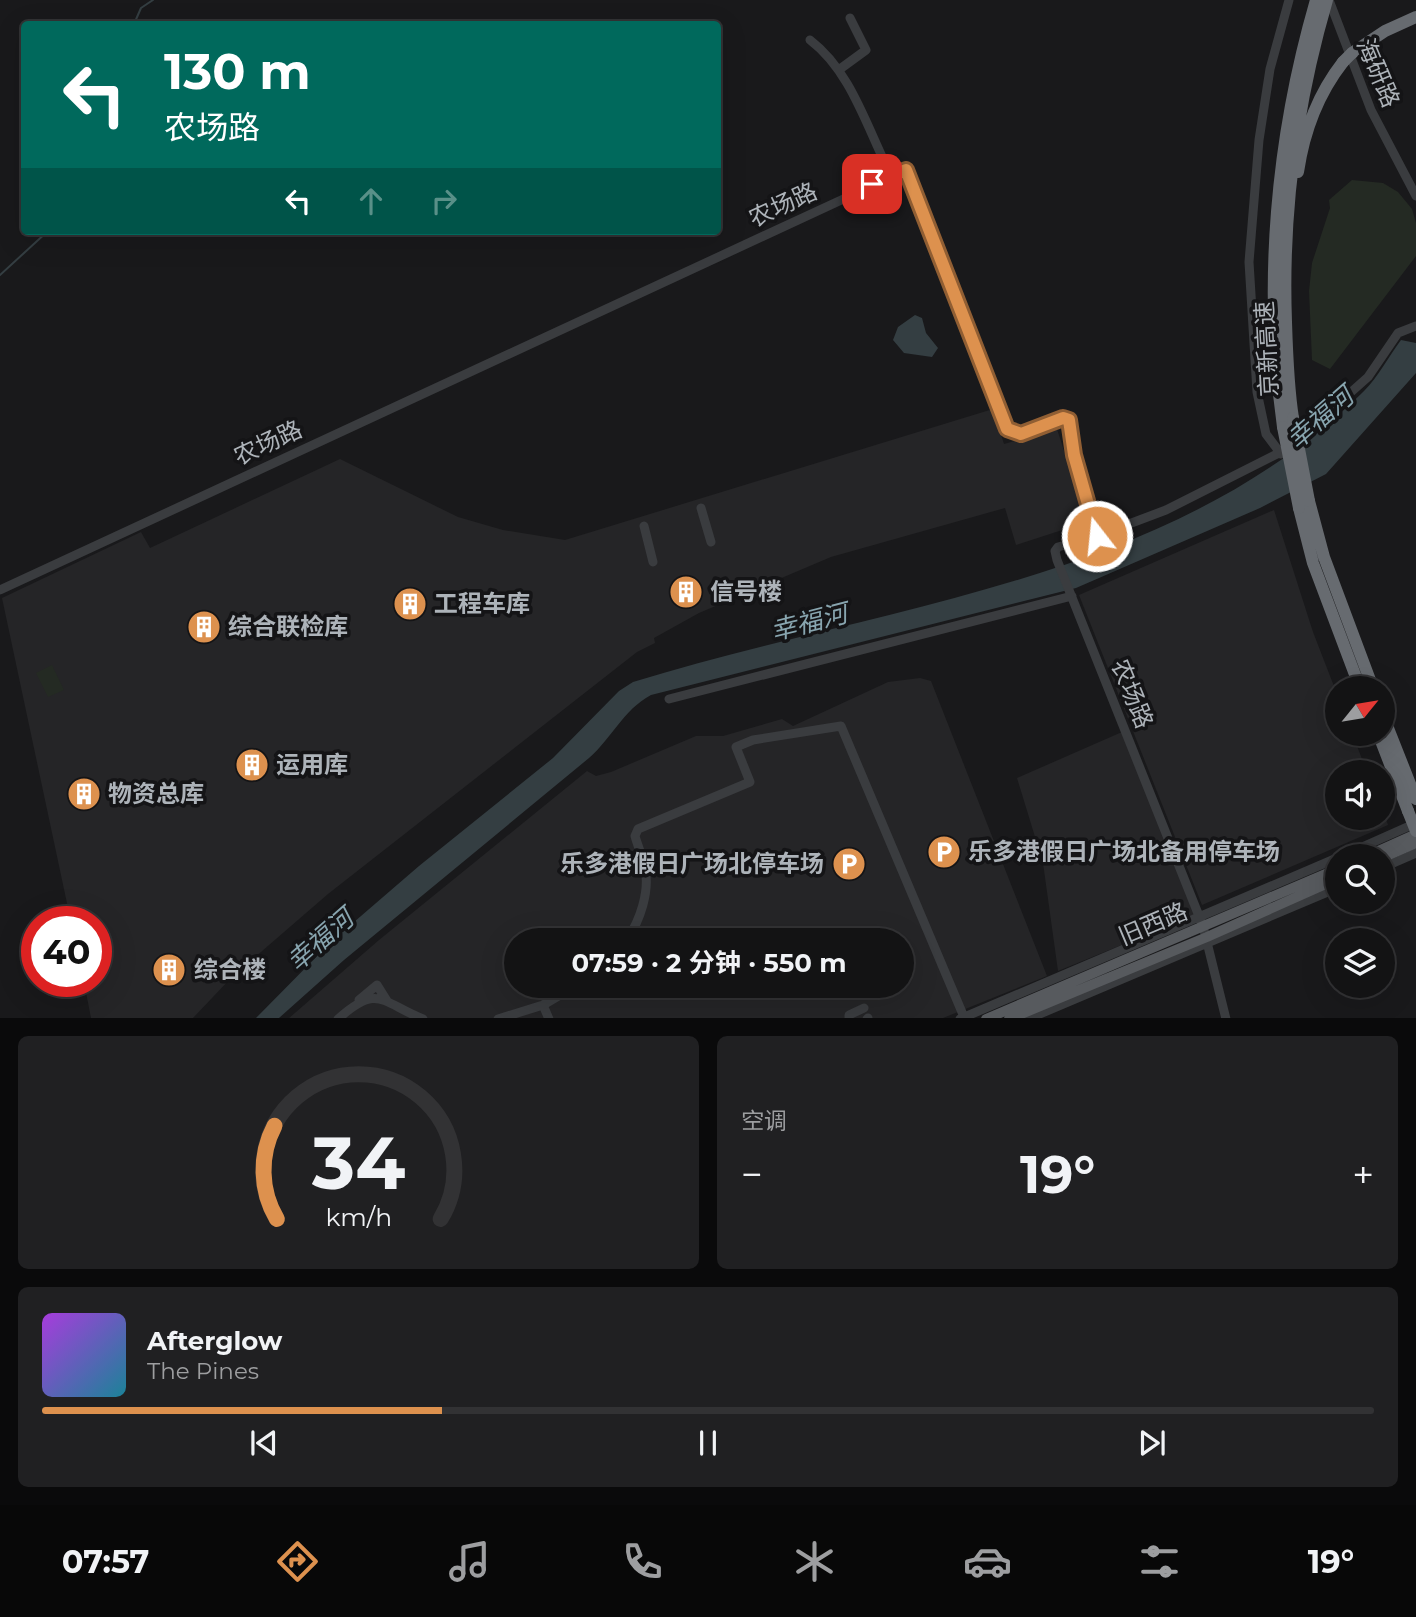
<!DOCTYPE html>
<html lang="zh">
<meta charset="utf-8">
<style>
:root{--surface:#131314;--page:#202022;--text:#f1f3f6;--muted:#9d9ea0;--line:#323234;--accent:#dd914e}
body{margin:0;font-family:Montserrat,"Noto Sans SC",sans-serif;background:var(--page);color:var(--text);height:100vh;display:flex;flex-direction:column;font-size:26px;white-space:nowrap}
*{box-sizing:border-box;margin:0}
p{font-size:23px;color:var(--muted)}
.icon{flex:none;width:38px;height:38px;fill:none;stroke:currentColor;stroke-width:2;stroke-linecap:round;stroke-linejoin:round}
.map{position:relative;height:1018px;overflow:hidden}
.panel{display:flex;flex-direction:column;gap:18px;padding:18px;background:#0a0a0b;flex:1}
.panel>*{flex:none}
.guide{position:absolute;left:21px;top:21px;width:700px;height:214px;border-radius:7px;box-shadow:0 7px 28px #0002,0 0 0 2px var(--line);background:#00695c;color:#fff;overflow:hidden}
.needle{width:46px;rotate:60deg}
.tools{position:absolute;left:1325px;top:676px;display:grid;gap:14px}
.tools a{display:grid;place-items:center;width:70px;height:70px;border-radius:50%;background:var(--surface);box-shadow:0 7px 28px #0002,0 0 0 2px var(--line);font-size:35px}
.speed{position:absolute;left:21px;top:906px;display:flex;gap:14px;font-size:35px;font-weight:700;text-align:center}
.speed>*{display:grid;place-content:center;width:91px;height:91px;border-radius:50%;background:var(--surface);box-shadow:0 7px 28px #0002,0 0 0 2px var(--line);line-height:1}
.speed .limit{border:10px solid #d22;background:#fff;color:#111}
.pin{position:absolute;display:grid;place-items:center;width:60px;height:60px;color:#fff;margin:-30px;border-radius:14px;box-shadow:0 4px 10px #0006}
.me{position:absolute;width:77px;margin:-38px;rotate:344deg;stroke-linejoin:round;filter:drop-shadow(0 0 5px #0008)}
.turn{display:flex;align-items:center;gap:24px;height:147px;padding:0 28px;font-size:32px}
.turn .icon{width:91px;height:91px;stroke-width:2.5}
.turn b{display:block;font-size:49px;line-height:60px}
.lanes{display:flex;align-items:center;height:66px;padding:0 28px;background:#0003;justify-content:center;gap:35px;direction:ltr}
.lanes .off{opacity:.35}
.big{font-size:52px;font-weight:700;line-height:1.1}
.panel .card{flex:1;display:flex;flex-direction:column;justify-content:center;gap:10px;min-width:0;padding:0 24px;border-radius:10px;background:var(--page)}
.panel .dial{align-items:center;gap:0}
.dial svg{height:182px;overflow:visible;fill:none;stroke:var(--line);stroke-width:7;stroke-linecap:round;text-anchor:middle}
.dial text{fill:var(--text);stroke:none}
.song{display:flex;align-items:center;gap:21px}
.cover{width:84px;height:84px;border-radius:10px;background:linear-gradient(135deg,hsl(280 70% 55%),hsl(190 70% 35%))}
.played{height:7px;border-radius:4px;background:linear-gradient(90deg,var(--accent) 30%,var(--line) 30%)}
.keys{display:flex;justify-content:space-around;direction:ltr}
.heat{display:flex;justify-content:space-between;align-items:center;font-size:38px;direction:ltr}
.panel .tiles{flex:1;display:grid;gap:18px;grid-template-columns:1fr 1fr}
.card:last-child{grid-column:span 2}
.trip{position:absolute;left:504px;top:928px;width:410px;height:70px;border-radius:35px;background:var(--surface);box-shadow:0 7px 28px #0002,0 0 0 2px var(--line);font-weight:700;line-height:70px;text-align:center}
.menu{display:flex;height:112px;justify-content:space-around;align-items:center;background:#080808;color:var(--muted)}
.menu .icon{width:49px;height:49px}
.menu .on{color:var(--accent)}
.menu b{font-size:32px;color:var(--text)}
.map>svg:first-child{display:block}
.built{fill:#252527;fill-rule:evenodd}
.green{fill:#242a23}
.water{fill:#343e42}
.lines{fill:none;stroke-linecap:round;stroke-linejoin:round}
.stream{stroke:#343e42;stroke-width:2}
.minor{stroke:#3a3c3f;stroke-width:9}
.major{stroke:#575a5e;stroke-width:10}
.highway{stroke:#676b70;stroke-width:12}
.highway-bridge{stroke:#676b70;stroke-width:12}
.route-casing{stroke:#905e33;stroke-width:18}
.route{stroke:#dd914e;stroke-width:12}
.labels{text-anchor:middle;stroke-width:7;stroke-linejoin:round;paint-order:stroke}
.street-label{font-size:24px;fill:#adb3b9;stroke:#141416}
.poi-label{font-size:24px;font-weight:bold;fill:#adb3b9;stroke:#141416;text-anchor:start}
.water-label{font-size:26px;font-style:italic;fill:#88a5af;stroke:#141416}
</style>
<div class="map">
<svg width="1416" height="1019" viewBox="0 0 1416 1019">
<rect width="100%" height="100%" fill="#19191b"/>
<path class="built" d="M993 409 1004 444 1057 429 1087 522 1016 545 1005 508 831 557 699 613 654 638 655 643 637 652 328 894 231 978 193 1018H91L84 982H96V922H71L2 598 141 532 150 548 340 459 458 517 503 530 565 540Z
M1274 510 1313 632 1337 694V733H1352L1367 772H1337V817H1382L1383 811 1388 825 1202 905 1079 595Z
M920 678 931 681 1047 976 943 1018 288 1019 379 940 587 771 596 776 611 772 696 736H723L782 719 793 726 888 682ZM516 940H901V985H516Z
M1122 732 1195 915 1058 971 1043 863 1017 778Z"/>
<path class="green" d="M1352 180 1383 183 1398 192 1412 209 1416 223V256L1330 369 1312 360 1309 291 1312 263 1330 208 1329 200Z
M52 665 64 690 48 697 36 673Z"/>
<path class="water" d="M915 315 922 318 926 333 938 348 932 357 904 353 893 340 898 327Z
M1401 340 1416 343V373L1326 474 1260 508 1076 588 651 695C623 710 612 738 589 758L344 960 279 1018 255 1019 332 941 419 866 553 758 619 691 633 682C880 605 1171 583 1364 391 1378 377 1389 356 1401 340Z"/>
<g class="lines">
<path class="stream" d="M134 24 141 8 153 0
M0 275 48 231"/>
<path class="minor" d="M1329 0 1371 110 1416 196
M810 40C852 72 867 129 891 175
M840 69 866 50 850 18
M1296 441 1368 377 1398 333 1416 326
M1281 454 1266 434 1257 392 1249 262 1259 140 1270 69 1289 0
M701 508 711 542
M644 526 653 562
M1097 536 1166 510 1285 450
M0 590 906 170 1007 429 1021 434 1063 418 1069 420 1074 455 1097 536 1058 547 1055 551 1057 560 1203 926 1226 1019
M669 699 1072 596
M1342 856 1416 823
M1382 868 1416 853
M627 940C640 920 650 892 645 868 643 857 638 847 635 836L638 829 750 782 736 747 753 740 841 726 964 1017
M359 1000 377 985 387 1001
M543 1005 549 1019
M338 1019C378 983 381 1002 423 1019
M498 1019 543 1005 577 985
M849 1019V1015L864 1008
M867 1019 868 1018
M960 1019 1337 858
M1028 1019 1337 888"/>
<path class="major" d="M1367 856 1416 834
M1382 858 1416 843
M986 1019 1337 869
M1009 1019 1207 937 1337 879"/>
<path class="highway" d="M1352 53 1385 31 1416 17
M1298 172C1304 131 1318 94 1343 62
M1293 418C1288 387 1287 354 1286 322 1282 212 1296 106 1327 0
M1283 427C1263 284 1276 138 1316 0
M1309 501 1324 557 1373 688
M1299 508 1313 563 1360 688
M1382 713 1416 799
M1378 733 1408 811"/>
<path class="highway-bridge" d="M1343 62 1352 53
M1293 418 1309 501
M1283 427 1299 508
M1408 811 1416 831"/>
</g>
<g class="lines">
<defs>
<path id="route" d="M872 184 906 170 1007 429 1021 434 1063 418 1069 420 1074 455 1097 536"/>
</defs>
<use href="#route" class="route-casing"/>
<use href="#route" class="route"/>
</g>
<defs>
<symbol id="building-disc" viewBox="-11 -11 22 22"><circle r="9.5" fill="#dd914e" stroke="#141416"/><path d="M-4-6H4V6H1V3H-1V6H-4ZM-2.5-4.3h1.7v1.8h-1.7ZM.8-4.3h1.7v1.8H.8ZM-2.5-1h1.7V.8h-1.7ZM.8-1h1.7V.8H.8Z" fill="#fff"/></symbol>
<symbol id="parking-disc" viewBox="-11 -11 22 22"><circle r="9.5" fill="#dd914e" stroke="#141416"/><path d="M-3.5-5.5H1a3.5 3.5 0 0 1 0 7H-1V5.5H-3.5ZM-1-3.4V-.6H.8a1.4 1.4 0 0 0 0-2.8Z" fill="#fff"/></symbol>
</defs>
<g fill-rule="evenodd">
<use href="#building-disc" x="667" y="573" width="38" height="38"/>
<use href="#building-disc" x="391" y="585" width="38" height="38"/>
<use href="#building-disc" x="185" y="608" width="38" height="38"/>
<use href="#building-disc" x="233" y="746" width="38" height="38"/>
<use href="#building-disc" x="65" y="775" width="38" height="38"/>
<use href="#parking-disc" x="925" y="833" width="38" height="38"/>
<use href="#parking-disc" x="830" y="845" width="38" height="38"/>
<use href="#building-disc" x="150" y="951" width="38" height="38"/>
</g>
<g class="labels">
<g class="street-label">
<text transform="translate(1378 73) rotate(67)" y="8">海研路</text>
<text transform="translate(783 205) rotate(-25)" y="8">农场路</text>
<text transform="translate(1267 349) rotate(-93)" y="8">京新高速</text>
<text transform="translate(268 443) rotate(-25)" y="8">农场路</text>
<text transform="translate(1132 694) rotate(68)" y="8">农场路</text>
<text transform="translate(1153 924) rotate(-23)" y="8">旧西路</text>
</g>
<g class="poi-label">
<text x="710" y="600">信号楼</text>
<text x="434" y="612">工程车库</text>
<text x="228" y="635">综合联检库</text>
<text x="276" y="773">运用库</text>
<text x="108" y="802">物资总库</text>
<text x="968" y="860">乐多港假日广场北备用停车场</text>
<text x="824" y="872" text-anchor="end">乐多港假日广场北停车场</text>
<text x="194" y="978">综合楼</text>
</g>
<g class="water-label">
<text transform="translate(1320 418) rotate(-41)" y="9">幸福河</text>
<text transform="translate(809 622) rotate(-14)" y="9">幸福河</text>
<text transform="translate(320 940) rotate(-41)" y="9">幸福河</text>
</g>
</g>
</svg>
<div class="tools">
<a><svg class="needle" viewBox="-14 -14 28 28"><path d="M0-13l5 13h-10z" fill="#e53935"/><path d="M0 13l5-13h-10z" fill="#9d9ea0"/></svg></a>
<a><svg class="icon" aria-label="sound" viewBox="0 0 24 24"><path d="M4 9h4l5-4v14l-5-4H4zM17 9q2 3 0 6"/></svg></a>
<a><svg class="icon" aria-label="search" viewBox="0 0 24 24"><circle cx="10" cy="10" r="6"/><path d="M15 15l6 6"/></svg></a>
<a><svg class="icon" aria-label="layers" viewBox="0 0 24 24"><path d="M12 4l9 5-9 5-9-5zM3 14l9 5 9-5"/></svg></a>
</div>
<div class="speed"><div class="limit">40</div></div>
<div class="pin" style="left:872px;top:184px;background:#d93025"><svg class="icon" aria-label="arrive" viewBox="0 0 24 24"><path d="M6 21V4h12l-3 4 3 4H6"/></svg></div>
<svg class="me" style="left:1097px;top:536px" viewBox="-20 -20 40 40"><circle r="17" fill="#dd914e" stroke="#fff" stroke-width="3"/><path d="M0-11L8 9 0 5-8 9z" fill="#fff"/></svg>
<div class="trip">07:59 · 2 分钟 · 550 m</div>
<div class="guide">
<div class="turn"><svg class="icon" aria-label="left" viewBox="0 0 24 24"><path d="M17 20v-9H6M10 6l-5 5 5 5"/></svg><div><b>130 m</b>农场路</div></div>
<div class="lanes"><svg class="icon" aria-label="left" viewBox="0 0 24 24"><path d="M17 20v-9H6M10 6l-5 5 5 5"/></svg><svg class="icon off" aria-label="ahead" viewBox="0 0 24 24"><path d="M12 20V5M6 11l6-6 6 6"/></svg><svg class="icon off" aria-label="right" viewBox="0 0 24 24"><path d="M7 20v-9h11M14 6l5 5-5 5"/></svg></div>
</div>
</div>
<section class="panel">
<div class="tiles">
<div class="card dial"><svg viewBox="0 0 100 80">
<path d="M14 69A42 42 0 1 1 86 69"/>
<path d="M14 69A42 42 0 0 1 13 28" stroke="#dd914e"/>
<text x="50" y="56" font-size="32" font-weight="700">34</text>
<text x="50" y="72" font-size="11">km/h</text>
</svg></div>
<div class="card"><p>空调</p>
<div class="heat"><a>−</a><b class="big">19°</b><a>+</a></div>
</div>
<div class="card">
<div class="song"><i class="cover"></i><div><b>Afterglow</b><p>The Pines</p></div></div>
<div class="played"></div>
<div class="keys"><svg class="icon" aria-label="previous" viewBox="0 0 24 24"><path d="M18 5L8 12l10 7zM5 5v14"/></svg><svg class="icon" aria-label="pause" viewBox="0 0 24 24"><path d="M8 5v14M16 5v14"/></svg><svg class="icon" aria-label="next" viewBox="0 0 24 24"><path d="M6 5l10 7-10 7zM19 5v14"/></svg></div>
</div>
</div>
</section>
<nav class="menu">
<b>07:57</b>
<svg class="icon on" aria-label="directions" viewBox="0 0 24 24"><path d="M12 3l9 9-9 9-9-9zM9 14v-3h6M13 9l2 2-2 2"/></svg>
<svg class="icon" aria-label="music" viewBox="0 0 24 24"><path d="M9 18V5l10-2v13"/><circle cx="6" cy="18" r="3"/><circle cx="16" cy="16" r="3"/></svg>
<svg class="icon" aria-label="phone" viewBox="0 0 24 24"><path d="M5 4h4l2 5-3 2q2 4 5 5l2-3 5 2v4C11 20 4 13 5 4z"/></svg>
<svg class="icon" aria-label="climate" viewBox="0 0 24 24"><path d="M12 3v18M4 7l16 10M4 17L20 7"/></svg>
<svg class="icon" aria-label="car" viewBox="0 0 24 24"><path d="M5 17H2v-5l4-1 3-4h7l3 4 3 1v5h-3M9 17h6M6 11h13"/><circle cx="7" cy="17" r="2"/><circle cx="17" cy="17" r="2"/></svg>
<svg class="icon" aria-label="filters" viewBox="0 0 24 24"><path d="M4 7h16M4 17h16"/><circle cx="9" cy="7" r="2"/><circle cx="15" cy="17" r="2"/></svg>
<b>19°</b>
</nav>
